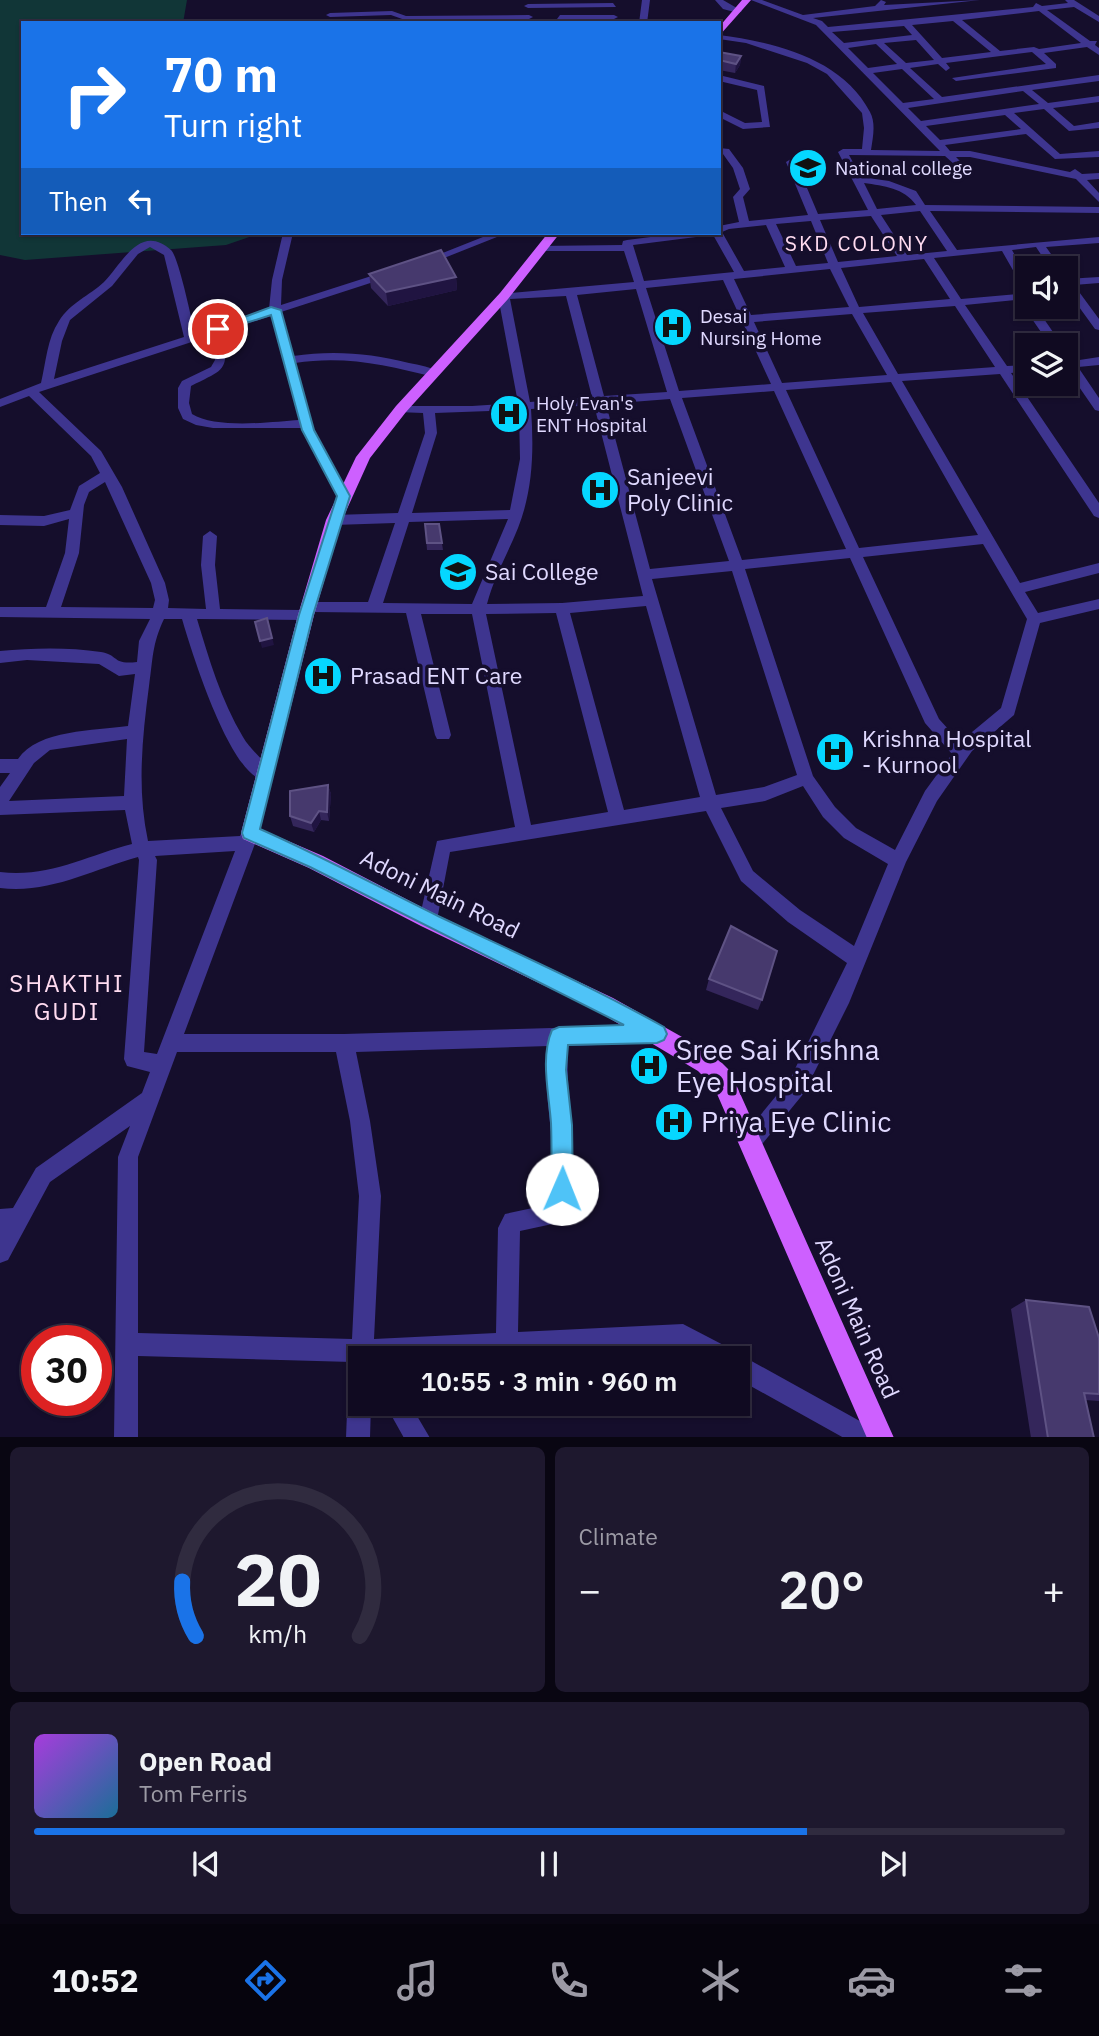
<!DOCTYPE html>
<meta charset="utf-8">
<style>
:root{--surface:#100a21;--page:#1e182e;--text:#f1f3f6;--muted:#9c9aa5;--line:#302b3f;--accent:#1a73e8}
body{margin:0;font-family:"IBM Plex Sans",sans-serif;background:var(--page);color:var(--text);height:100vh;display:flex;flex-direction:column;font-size:26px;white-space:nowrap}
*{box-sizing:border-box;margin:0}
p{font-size:23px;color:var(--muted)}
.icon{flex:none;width:38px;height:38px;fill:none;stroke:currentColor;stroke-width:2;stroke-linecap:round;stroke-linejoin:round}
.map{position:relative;height:1437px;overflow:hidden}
.sheet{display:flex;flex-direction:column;gap:10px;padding:10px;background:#090612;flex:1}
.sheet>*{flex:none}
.guide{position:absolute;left:21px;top:21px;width:700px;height:214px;border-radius:0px;box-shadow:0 2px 5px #0004,0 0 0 2px var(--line);background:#1a73e8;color:#fff;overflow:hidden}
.controls{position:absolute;left:1015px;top:256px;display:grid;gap:14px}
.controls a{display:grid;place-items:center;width:63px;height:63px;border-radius:0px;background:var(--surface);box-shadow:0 2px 5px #0004,0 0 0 2px var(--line);font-size:35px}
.speed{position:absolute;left:21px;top:1325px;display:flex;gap:14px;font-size:35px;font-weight:700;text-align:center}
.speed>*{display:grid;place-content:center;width:91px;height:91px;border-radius:50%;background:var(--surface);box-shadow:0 2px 5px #0004,0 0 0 2px var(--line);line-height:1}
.speed .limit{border:10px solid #d22;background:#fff;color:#111}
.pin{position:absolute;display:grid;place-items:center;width:60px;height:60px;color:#fff;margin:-30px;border:4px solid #fff;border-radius:50%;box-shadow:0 2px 7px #0007}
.me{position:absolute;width:77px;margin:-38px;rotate:1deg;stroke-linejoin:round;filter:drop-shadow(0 0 5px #0008)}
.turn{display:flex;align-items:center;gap:24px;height:147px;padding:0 28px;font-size:32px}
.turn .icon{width:91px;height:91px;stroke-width:2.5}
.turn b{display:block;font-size:49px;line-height:60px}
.then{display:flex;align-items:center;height:66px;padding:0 28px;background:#0003;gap:14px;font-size:26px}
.big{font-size:52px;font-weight:600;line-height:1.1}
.sheet .widget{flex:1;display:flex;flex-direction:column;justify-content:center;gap:10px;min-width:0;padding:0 24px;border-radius:10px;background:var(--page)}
.sheet .dial{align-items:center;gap:0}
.dial svg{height:182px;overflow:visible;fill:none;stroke:var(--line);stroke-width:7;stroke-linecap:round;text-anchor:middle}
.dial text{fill:var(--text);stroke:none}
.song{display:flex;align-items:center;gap:21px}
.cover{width:84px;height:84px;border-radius:10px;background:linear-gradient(135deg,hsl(280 70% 55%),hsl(200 70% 35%))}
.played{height:7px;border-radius:4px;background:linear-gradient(90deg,var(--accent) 75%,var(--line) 75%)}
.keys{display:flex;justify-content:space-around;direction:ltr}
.heat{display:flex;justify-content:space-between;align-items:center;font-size:38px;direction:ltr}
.sheet .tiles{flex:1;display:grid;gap:10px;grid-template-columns:1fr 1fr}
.widget:last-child{grid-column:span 2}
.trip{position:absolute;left:348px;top:1346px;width:402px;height:70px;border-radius:0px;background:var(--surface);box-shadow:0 2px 5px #0004,0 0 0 2px var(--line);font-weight:600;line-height:70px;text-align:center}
.dock{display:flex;height:112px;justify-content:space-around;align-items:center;background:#06040d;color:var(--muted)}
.dock .icon{width:49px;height:49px}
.dock .selected{color:var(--accent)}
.dock b{font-size:32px;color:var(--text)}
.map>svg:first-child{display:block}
.green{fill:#113637}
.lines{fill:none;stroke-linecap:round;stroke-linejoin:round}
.minor{fill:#3e358f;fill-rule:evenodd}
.major{fill:#cd60ff;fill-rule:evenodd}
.wall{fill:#34265b}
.shaded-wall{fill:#201441}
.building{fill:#46396d;stroke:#5e5284;stroke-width:2}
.route{fill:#4fc3f7;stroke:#337fa1;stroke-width:2}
.labels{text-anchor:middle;stroke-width:7;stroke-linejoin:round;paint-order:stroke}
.far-poi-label{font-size:19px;fill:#e0d9ff;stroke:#150e2c;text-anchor:start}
.far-neighbourhood-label{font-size:21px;letter-spacing:2px;fill:#ffdbf0;stroke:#150e2c}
.poi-label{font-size:23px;fill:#e0d9ff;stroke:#150e2c;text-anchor:start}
.street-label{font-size:23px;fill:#e0d9ff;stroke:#150e2c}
.neighbourhood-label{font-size:24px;letter-spacing:2px;fill:#ffdbf0;stroke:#150e2c}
.near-poi-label{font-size:28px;fill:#e0d9ff;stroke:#150e2c;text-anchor:start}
</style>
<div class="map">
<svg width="1099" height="1438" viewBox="0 0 1099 1438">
<rect width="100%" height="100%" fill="#150e2c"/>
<path class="green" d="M0 0H187L183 23H23V233H257L255 235 226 245 25 260 0 255Z"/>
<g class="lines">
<path class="minor" d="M642 0H650L647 23H639Z
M715 0H723L742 11 738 13 723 9Z
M751 0H762L803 15 875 6 881 0 886 2 884 5 980 0 813 18 822 21 828 27 1033 7 1036 3 1042 6 1068 3 1065 0H1074L1099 16V22L1074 7 1047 10 1090 41H1097L1095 45 1099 48V55L1087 47 1044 53 1056 64V68L956 81 952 78 1046 64 1032 52 946 63 950 68 946 71 938 64 910 68 942 97 1099 75V81L1032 90 1048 103 1099 96V102L1053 108 1074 126 1099 122V128L1069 131 1044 109 1014 113 1060 154 1099 151V157L1055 159 1026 134 945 145 950 151H970L1070 172 1075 169 1082 174 1099 173V179L1087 180 1099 193V202L1076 179 970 157H956L969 170 964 173 945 156 849 155 861 177 889 181 916 191 925 205 1099 207V213L930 211 957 250 1099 237V243L1046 247 1061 268H1050L1036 247 1012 250 1027 277V299L965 305 1007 366 1027 365V371L1011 373 1099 503V518L1094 516 1000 374 902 381 1020 583 1099 563V573L1025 592 1038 613 1099 599V609L1040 623 1014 715 972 751 937 801 906 862 849 1003 804 1093 758 1149 751 1152 744 1149 741 1142 744 1135 790 1079 847 963 788 922 741 881 706 811 450 852 437 920 434 926 428 928 422 926 419 920 437 841 515 827 472 614H421L451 735 449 739H437L435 735 406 613 312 612 311 619 306 620 197 619C209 659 221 700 243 737 251 751 266 761 273 775L271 780C234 792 190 646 182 619H164C152 644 153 659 149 686 142 739 137 790 148 841L240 836 244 828 250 826 256 828 259 833 184 1034H344L657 1025 664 1027 667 1034 664 1041 657 1043 568 1046C564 1108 586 1164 557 1223L520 1231 518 1332 683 1324 733 1350 735 1356 746 1358 876 1430 880 1438H844L738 1379V1358H702L681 1346 449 1358H360V1369L354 1366 352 1362 138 1356V1438H114L118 1157 130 1126 50 1182 8 1260 0 1263V1209L13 1208 36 1168 142 1093 150 1072 127 1066 124 1059 139 860 138 857C91 870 50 894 0 888V872C48 878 86 856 132 844L125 810 0 815V787L10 773H0V759H18C38 729 95 731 128 726L135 674 119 676 99 664 27 660 0 663V651C32 648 68 647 101 652 119 655 112 665 137 662L139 641 150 619 0 617V607H46L65 553 69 519 44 526 0 525V515L44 516 70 510 79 486 100 473 91 456 29 396 0 407V399L41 383C46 362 47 339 59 321 70 303 89 296 104 282 122 264 140 222 171 250 179 258 191 318 195 333L269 309 272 280 283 233H293L282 280 281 305 387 271H395V275L281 312 293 356C333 350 370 353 409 363 419 365 432 367 440 373L434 377C387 365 344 355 295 363L314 430 350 496 348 499H338L301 428H213L196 425 183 419 178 408V388L182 381 211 367 215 360 213 335 39 392 101 451 122 487 165 583 169 600 168 608 206 609 201 565 203 536 210 531 217 536 215 565 220 609 302 610 303 603 308 602H368L395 523 334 525 327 520 334 515 398 513 425 433 423 413 397 412V406H472L518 403 498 296 500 294 634 282 624 251H542L538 250V246L622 245 623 241 627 240 682 233H709L704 236 633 245 644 281 734 272 712 233H719V226L739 222 733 197 740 189 733 168 723 154H719V148L729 149 743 168 750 189 743 197 749 221 808 215 786 162 791 159 796 162 818 214 868 210 838 152 843 149H862L864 128 862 113 827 74 807 63 746 43 719 39V35C773 42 842 58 870 112 876 123 873 137 871 150L940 151 816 25ZM1039 11 1081 43 1039 49 1034 47 1000 51 962 20ZM953 21 991 52 942 58 912 25ZM904 26 912 35 844 43 832 32ZM916 40 934 60 906 63 884 43ZM876 44 897 64 868 68 848 48ZM902 69 934 99 903 103 873 73ZM1023 91 1039 104 921 121 908 108ZM1005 115 1021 129 940 140 926 126ZM864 183C884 186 904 188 916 205L877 209ZM920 211 947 251 907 255 881 215ZM871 216 897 256 838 262 820 220ZM811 221 828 263 796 266 776 224ZM766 225 785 267 744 271 722 232 729 229ZM150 247 164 255 184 337 54 379 62 341 70 320 112 286 138 254ZM1002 251 1022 286 1019 294 961 299 934 258ZM924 259 950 299 859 307 841 268ZM830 269 849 307 751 315 734 279ZM723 280 771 384 679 391 646 288ZM636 289 667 392 604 396 577 295ZM566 296 592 397 530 402 510 299ZM955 306 995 367 898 374 863 313ZM852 314 887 375 782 383 754 322ZM271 316 299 420C271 422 216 429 192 414L189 403 191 386C226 368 228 372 224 331ZM891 382 978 535 859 548 786 390ZM774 391 846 549 742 560 682 398ZM670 399 729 561 650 569 606 404ZM594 405 643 596 562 603 487 604C494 577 508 553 518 528 533 490 534 450 531 409ZM519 410 520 459 510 510 412 513 437 433 435 413ZM105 482 151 583 155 600 153 608 61 607 79 553 84 505 89 492ZM508 519 472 604 383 603 409 522ZM983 544 1027 619 1001 708 960 742 939 719 863 557ZM850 558 925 723 952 754 925 791 895 850 856 828 835 807 813 776 745 569ZM732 571 797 775 764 787 716 795 652 579ZM646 606 700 797 624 810 570 613ZM556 613 608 812 531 825 486 614ZM127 739 124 796 9 801 34 763 50 750ZM803 786 823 817 844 838 888 864 854 946 800 910 753 871 721 808 765 801ZM235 851 157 1054 144 1052 157 860 155 856ZM549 1046C548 1061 546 1076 547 1091 549 1129 561 1170 542 1206L505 1214 498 1228 496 1333 374 1339 381 1196 370 1121 356 1052ZM177 1052H336L350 1121 359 1196 352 1339 138 1333V1157Z
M613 3 616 7 528 8 524 6 528 4Z
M392 11 406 16 529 15 533 17 529 19 405 20 391 15 330 17 326 15 330 13Z
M560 15H614L618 17 614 19H557Z
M719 75 764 86 770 127 743 129 719 117V110L745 123 762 122 757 90 719 81Z
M493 233H507L429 264 420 262Z
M1099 277V283L1074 285 1099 319V330L1095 329 1066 289V279Z
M1027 303V306H1035L1062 345H1050L1023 306Z
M1066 355 1073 361 1099 357V365L1078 367 1099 398V411L1095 410 1066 368Z
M360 1374V1404H371L370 1438H346L348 1386 352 1378Z
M385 1404H410L430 1438H404Z"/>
<path class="major" d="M742 0H751L719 36V27Z
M548 233H560L508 299 406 412 370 458 342 520 314 615 260 829 323 856 435 914 613 998 714 1055 730 1071 894 1438H867L714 1087 698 1071 599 1012 421 926 309 868 243 839 241 833 298 615 326 520 356 457 396 406 500 293Z"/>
</g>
<path class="wall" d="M719 52 741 56 740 65 735 73 719 70Z
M369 274 456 277 457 290 388 306 371 288Z
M425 524H439L443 550H427Z
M328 785 331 794 329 821 321 820 314 832 293 826 290 816Z
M709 979 762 1000 758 1010 706 990Z
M1026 1300 1099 1338V1401L1085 1400 1094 1438H1031L1011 1309Z"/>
<path class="shaded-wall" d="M741 56 740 65 735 73 736 64Z
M456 277 457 290 388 306 386 292Z
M269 625 274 645 262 648 260 641Z
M328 785 331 794 329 821 327 812Z
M319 811 321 820 314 832 311 823Z"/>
<path class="building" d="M719 52 741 56 736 64 719 60Z
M441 250 456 277 386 292 369 274Z
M425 524H439L442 543H427Z
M267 618 272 638 260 641 255 622Z
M328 785 327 812 319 811 311 823 290 816V791Z
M731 926 777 951 762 1000 709 979Z
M1026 1300 1089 1307 1099 1338V1394L1084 1393 1094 1438H1048Z"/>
<path class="route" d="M271 307 281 310 314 430 350 496 313 615 260 829C321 856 379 887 438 916 514 952 591 986 664 1027L667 1034 664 1040 657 1043 568 1045 566 1070 572 1125 573 1189 570 1196 562 1200 555 1196 552 1189C551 1167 552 1145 551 1123 549 1093 540 1058 552 1030L559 1027 624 1025 310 867 244 838 242 833 299 615 337 496 302 430 271 315 218 332 212 329Z"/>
<defs>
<symbol id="university-disc" viewBox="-11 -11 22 22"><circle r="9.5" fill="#05d7ff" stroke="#150e2c"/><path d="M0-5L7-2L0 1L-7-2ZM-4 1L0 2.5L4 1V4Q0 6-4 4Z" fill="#111"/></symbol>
<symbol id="hospital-disc" viewBox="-11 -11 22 22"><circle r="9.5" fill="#05d7ff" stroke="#150e2c"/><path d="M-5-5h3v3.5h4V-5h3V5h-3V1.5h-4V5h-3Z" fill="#111"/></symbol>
</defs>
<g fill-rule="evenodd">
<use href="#university-disc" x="786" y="146" width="44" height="44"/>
<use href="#hospital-disc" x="651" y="305" width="44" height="44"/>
<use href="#hospital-disc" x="487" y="392" width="44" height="44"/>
<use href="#hospital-disc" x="578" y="468" width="44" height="44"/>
<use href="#university-disc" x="436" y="550" width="44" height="44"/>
<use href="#hospital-disc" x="301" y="654" width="44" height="44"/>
<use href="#hospital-disc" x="813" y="730" width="44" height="44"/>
<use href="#hospital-disc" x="627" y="1044" width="44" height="44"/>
<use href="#hospital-disc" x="652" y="1100" width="44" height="44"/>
</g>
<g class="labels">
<g class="far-poi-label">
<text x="835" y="175">National college</text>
<text x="700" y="323">Desai<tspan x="700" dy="22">Nursing Home</tspan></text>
<text x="536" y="410">Holy Evan's<tspan x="536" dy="22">ENT Hospital</tspan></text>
</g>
<g class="far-neighbourhood-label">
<text x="857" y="251">SKD COLONY</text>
</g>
<g class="poi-label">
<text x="627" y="485">Sanjeevi<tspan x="627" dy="26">Poly Clinic</tspan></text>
<text x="485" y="580">Sai College</text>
<text x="350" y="684">Prasad ENT Care</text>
<text x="862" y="747">Krishna Hospital<tspan x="862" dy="26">- Kurnool</tspan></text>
</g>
<g class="street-label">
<text transform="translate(440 894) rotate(26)" y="8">Adoni Main Road</text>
<text transform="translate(857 1318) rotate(66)" y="8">Adoni Main Road</text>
</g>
<g class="neighbourhood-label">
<text x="67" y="992">SHAKTHI<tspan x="67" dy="28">GUDI</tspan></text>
</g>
<g class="near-poi-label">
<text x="676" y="1060">Sree Sai Krishna<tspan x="676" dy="32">Eye Hospital</tspan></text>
<text x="701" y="1132">Priya Eye Clinic</text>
</g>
</g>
</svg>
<div class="controls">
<a><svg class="icon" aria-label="sound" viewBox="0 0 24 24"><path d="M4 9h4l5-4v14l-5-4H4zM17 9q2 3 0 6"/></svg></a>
<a><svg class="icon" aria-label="layers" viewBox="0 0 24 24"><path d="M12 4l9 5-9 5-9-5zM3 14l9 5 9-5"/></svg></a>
</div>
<div class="speed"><div class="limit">30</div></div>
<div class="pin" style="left:218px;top:329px;background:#d93025"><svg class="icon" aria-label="arrive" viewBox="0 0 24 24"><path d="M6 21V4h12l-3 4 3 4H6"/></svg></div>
<svg class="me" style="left:562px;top:1189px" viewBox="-20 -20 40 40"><circle r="19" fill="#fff"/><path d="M0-13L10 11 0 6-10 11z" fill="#4fc3f7"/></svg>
<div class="trip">10:55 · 3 min · 960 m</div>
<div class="guide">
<div class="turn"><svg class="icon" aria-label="right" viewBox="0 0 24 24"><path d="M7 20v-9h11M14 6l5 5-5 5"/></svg><div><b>70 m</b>Turn right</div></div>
<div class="then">Then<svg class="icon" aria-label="left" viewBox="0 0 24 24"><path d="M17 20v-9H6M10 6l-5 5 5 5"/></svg></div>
</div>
</div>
<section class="sheet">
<div class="tiles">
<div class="widget dial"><svg viewBox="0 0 100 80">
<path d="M14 69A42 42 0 1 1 86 69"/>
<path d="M14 69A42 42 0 0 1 8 45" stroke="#1a73e8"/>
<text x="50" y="56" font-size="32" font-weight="700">20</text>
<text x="50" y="72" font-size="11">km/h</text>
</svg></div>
<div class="widget"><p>Climate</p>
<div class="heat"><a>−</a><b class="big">20°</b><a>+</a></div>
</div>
<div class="widget">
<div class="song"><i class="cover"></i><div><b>Open Road</b><p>Tom Ferris</p></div></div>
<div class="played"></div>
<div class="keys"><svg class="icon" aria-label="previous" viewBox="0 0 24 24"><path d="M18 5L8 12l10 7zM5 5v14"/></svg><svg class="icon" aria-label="pause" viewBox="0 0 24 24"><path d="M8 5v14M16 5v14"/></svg><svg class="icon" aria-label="next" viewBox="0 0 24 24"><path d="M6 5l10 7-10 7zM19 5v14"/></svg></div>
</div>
</div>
</section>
<nav class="dock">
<b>10:52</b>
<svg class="icon selected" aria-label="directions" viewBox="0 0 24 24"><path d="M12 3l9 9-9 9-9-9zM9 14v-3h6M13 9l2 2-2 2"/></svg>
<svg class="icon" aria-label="music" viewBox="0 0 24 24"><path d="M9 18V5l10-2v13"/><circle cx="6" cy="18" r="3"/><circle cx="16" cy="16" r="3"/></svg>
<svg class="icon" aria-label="phone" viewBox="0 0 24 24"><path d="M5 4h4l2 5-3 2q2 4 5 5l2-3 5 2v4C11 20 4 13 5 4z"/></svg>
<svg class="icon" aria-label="climate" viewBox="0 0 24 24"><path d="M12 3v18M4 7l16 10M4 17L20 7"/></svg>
<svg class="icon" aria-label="car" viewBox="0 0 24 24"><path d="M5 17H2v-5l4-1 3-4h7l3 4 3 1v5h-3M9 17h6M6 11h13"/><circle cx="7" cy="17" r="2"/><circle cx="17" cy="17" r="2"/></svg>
<svg class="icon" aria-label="filters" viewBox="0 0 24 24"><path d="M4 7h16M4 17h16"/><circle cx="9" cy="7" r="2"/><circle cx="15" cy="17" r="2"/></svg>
</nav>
